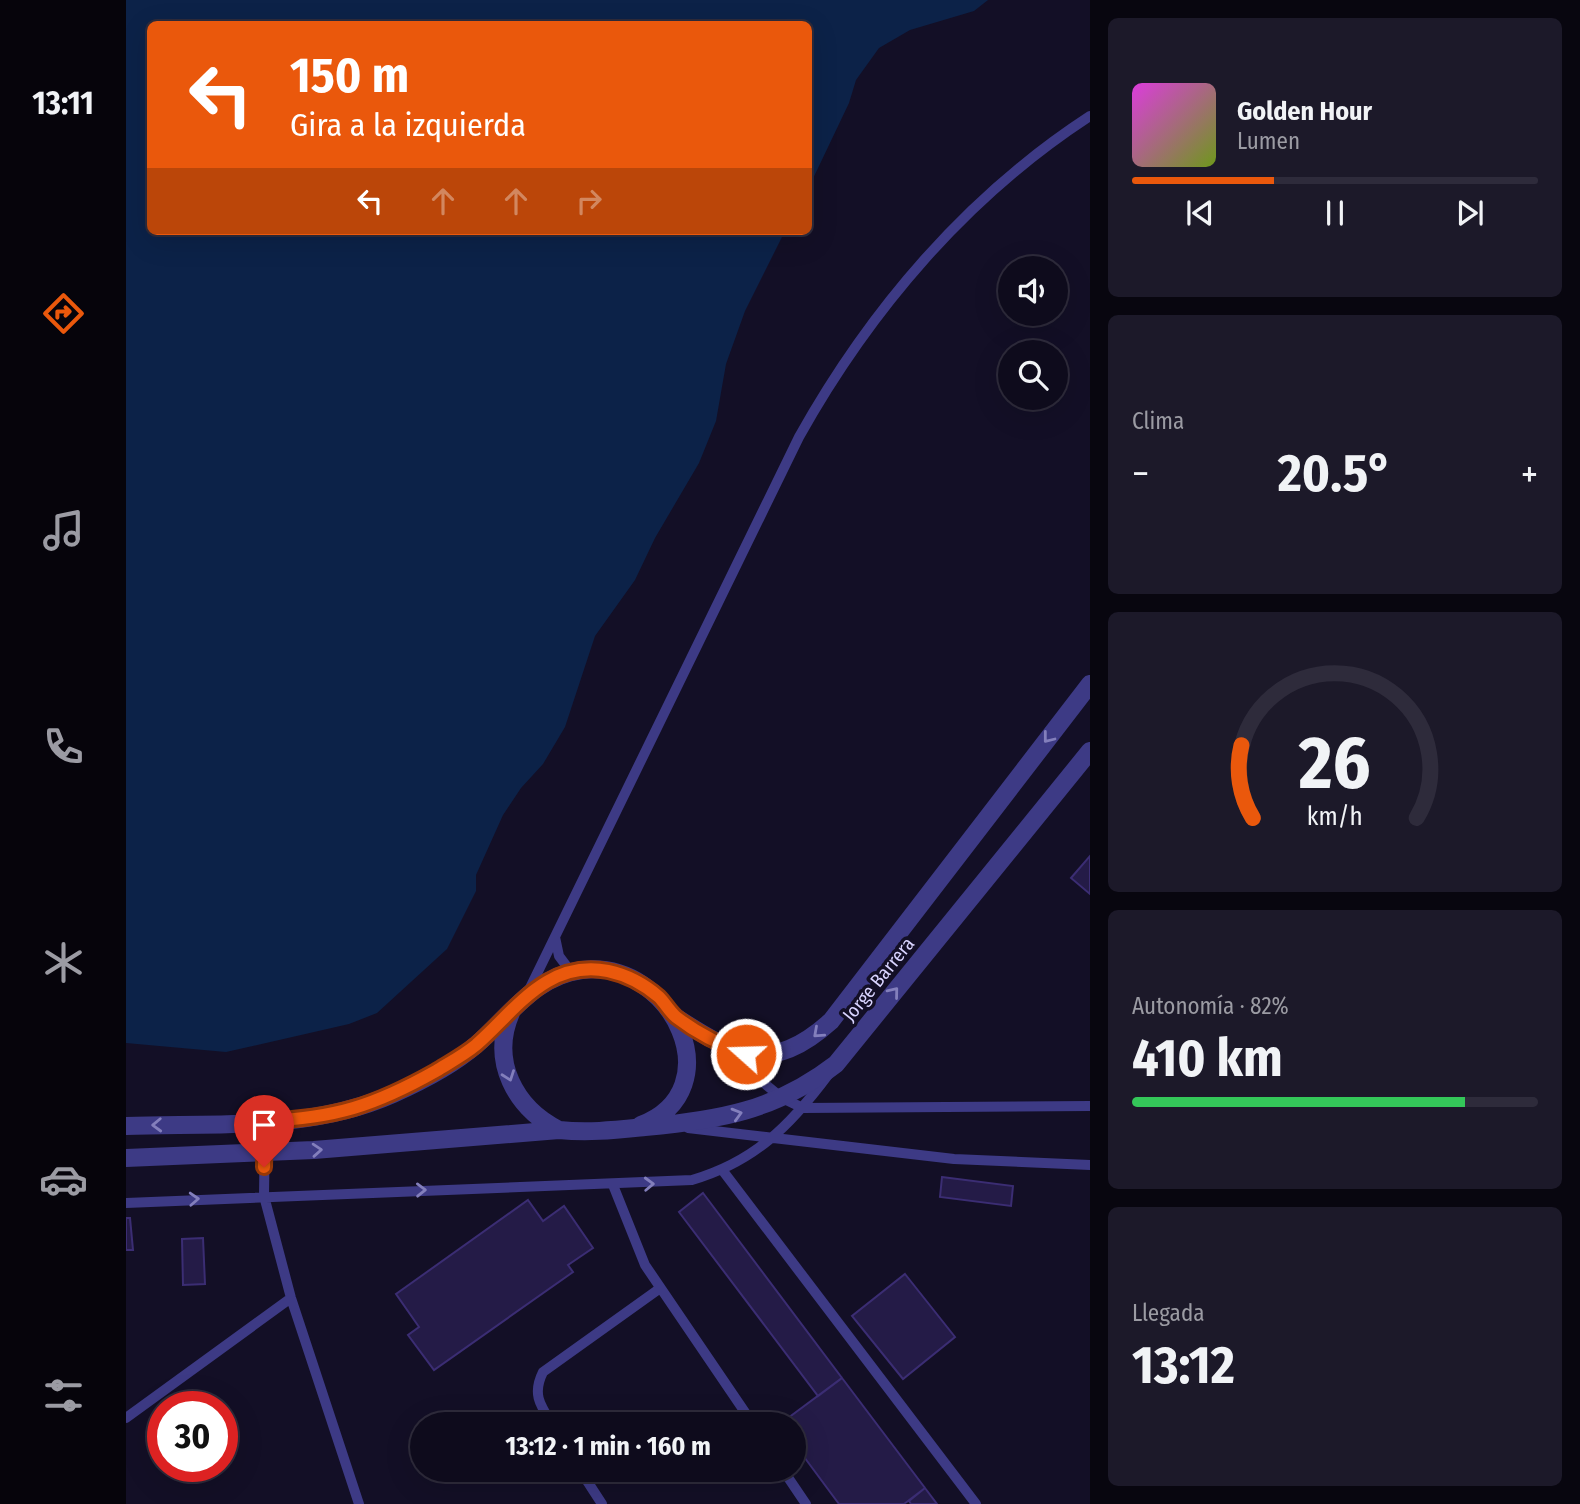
<!DOCTYPE html>
<html lang="es">
<meta charset="utf-8">
<style>
:root{--surface:#0e0b1c;--page:#1c1929;--text:#f1f3f6;--muted:#9b9ba3;--line:#2e2b3b;--accent:#ea580c}
body{margin:0;font-family:"Fira Sans Condensed",sans-serif;background:var(--page);color:var(--text);height:100vh;display:flex;flex-direction:column;font-size:26px;white-space:nowrap}
*{box-sizing:border-box;margin:0}
p{font-size:23px;color:var(--muted)}
.icon{flex:none;width:38px;height:38px;fill:none;stroke:currentColor;stroke-width:2;stroke-linecap:round;stroke-linejoin:round}
.map{position:relative;flex:1;overflow:hidden}
.sheet{display:flex;flex-direction:column;gap:18px;padding:18px;background:#08060f;width:490px}
.sheet>*{flex:none}
.banner{position:absolute;left:21px;top:21px;width:665px;height:214px;border-radius:10px;box-shadow:0 7px 28px #0002,0 0 0 2px var(--line);background:#ea580c;color:#fff;overflow:hidden}
.fabs{position:absolute;left:872px;top:256px;display:grid;gap:14px}
.fabs a{display:grid;place-items:center;width:70px;height:70px;border-radius:50%;background:var(--surface);box-shadow:0 7px 28px #0002,0 0 0 2px var(--line);font-size:35px}
.speed{position:absolute;left:21px;top:1391px;display:flex;gap:14px;font-size:35px;font-weight:700;text-align:center}
.speed>*{display:grid;place-content:center;width:91px;height:91px;border-radius:50%;background:var(--surface);box-shadow:0 7px 28px #0002,0 0 0 2px var(--line);line-height:1}
.speed .limit{border:10px solid #d22;background:#fff;color:#111}
.pin{position:absolute;display:grid;place-items:center;width:60px;height:60px;color:#fff;margin:-72px -30px;border-radius:50% 50% 50% 0;rotate:-45deg;box-shadow:0 0 7px #0007}
.pin .icon{rotate:45deg}
.me{position:absolute;width:77px;margin:-38px;rotate:290deg;stroke-linejoin:round;filter:drop-shadow(0 0 5px #0008)}
.turn{display:flex;align-items:center;gap:24px;height:147px;padding:0 28px;font-size:32px}
.turn .icon{width:91px;height:91px;stroke-width:2.5}
.turn b{display:block;font-size:49px;line-height:60px}
.lanes{display:flex;align-items:center;height:66px;padding:0 28px;background:#0003;justify-content:center;gap:35px;direction:ltr}
.lanes .off{opacity:.35}
.big{font-size:52px;font-weight:700;line-height:1.1}
.sheet .card{flex:1;display:flex;flex-direction:column;justify-content:center;gap:10px;min-width:0;padding:0 24px;border-radius:10px;background:var(--page)}
.sheet .dial{align-items:center;gap:0}
.dial svg{height:182px;overflow:visible;fill:none;stroke:var(--line);stroke-width:7;stroke-linecap:round;text-anchor:middle}
.dial text{fill:var(--text);stroke:none}
.song{display:flex;align-items:center;gap:21px}
.cover{width:84px;height:84px;border-radius:10px;background:linear-gradient(135deg,hsl(300 70% 55%),hsl(80 70% 35%))}
.played{height:7px;border-radius:4px;background:linear-gradient(90deg,var(--accent) 35%,var(--line) 35%)}
.keys{display:flex;justify-content:space-around;direction:ltr}
.heat{display:flex;justify-content:space-between;align-items:center;font-size:38px;direction:ltr}
.charge{height:10px;border-radius:5px;background:linear-gradient(90deg,#34c759 82%,var(--line) 0)}
.trip{position:absolute;left:284px;top:1412px;width:396px;height:70px;border-radius:35px;background:var(--surface);box-shadow:0 7px 28px #0002,0 0 0 2px var(--line);font-weight:700;line-height:70px;text-align:center}
main{display:flex;flex:1;min-height:0}
.tabs{display:flex;flex-direction:column;width:126px;justify-content:space-around;align-items:center;background:#06040b;color:var(--muted)}
.tabs .icon{width:49px;height:49px}
.tabs .selected{color:var(--accent)}
.tabs b{font-size:32px;color:var(--text)}
.map>svg:first-child{display:block}
.water{fill:#0c2248}
.building{fill:#241b47;stroke:#3b2d73;stroke-width:2}
.lines{fill:none;stroke-linecap:round;stroke-linejoin:round}
.service{stroke:#3d3a85;stroke-width:10}
.minor{stroke:#3d3a85;stroke-width:18}
.oneway{stroke:#837fbc}
.route-casing{stroke:#983908;stroke-width:18}
.route{stroke:#ea580c;stroke-width:12}
.labels{text-anchor:middle;stroke-width:7;stroke-linejoin:round;paint-order:stroke}
.street-label{font-size:19px;fill:#d9d4ff;stroke:#130f26}
</style>
<main>
<nav class="tabs">
<b>13:11</b>
<svg class="icon selected" aria-label="directions" viewBox="0 0 24 24"><path d="M12 3l9 9-9 9-9-9zM9 14v-3h6M13 9l2 2-2 2"/></svg>
<svg class="icon" aria-label="music" viewBox="0 0 24 24"><path d="M9 18V5l10-2v13"/><circle cx="6" cy="18" r="3"/><circle cx="16" cy="16" r="3"/></svg>
<svg class="icon" aria-label="phone" viewBox="0 0 24 24"><path d="M5 4h4l2 5-3 2q2 4 5 5l2-3 5 2v4C11 20 4 13 5 4z"/></svg>
<svg class="icon" aria-label="climate" viewBox="0 0 24 24"><path d="M12 3v18M4 7l16 10M4 17L20 7"/></svg>
<svg class="icon" aria-label="car" viewBox="0 0 24 24"><path d="M5 17H2v-5l4-1 3-4h7l3 4 3 1v5h-3M9 17h6M6 11h13"/><circle cx="7" cy="17" r="2"/><circle cx="17" cy="17" r="2"/></svg>
<svg class="icon" aria-label="filters" viewBox="0 0 24 24"><path d="M4 7h16M4 17h16"/><circle cx="9" cy="7" r="2"/><circle cx="15" cy="17" r="2"/></svg>
</nav>
<div class="map">
<svg width="964" height="1504" viewBox="0 0 964 1504">
<rect width="100%" height="100%" fill="#130f26"/>
<path class="water" d="M0 0H862L848 11 784 30 753 48 730 80 723 103 683 187 682 24H24V231H659L619 311 600 364 590 421 573 463 529 538 509 580 469 636 439 727 417 764 395 788 377 815 350 875V891L321 949 251 1013 223 1024 100 1052 0 1043Z"/>
<path class="building" d="M964 856V894L945 878Z
M816 1177 887 1186 885 1206 814 1197Z
M577 1193 716 1378 692 1396 553 1212Z
M402 1200 417 1221 438 1206 467 1248 442 1265 447 1272 308 1370 282 1335 293 1327 270 1294Z
M0 1218H4L7 1250H0Z
M77 1238 79 1284 57 1285 56 1239Z
M779 1274 829 1337 777 1379 726 1316Z
M716 1378 799 1488 778 1504H713L667 1442V1424H654Z
M799 1488 811 1504H785L783 1501Z"/>
<g class="lines">
<path class="service" d="M429 937 433 956 445 972
M402 992 673 437C744 310 841 196 964 116
M598 1050 656 1098 677 1108 964 1106
M139 1121 138 1196 165 1298 233 1504
M562 1128 828 1159 964 1165
M597 1171 850 1504
M487 1185 519 1265 627 1424
M0 1203 566 1180C628 1162 664 1126 702 1075
M0 1418 165 1298
M426 1424C414 1405 406 1394 417 1372L533 1289
M454 1470 476 1504
M657 1470 680 1504"/>
<path class="minor" d="M385 1013C364 1061 389 1108 433 1130
M548 1016C609 1056 645 1075 705 1021L964 684
M0 1126C89 1123 184 1131 267 1094 294 1082 327 1065 350 1045 384 1016 408 976 456 970 547 959 607 1090 515 1125
M0 1158 188 1150 433 1130C463 1133 489 1130 519 1127 593 1120 649 1111 710 1064L964 751"/>
</g>
<defs><path id="oneway-chevron" d="M-2-3.5L2.5 0L-2 3.5" fill="none" stroke-width="1.6" stroke-linecap="round" stroke-linejoin="round" transform="scale(1.75)"/></defs>
<g class="oneway">
<use href="#oneway-chevron" transform="translate(922 738) rotate(128)"/>
<use href="#oneway-chevron" transform="translate(768 992) rotate(-51)"/>
<use href="#oneway-chevron" transform="translate(692 1033) rotate(138)"/>
<use href="#oneway-chevron" transform="translate(383 1076) rotate(70)"/>
<use href="#oneway-chevron" transform="translate(611 1114) rotate(-16)"/>
<use href="#oneway-chevron" transform="translate(31 1125) rotate(178)"/>
<use href="#oneway-chevron" transform="translate(191 1150) rotate(-4)"/>
<use href="#oneway-chevron" transform="translate(523 1184) rotate(-2)"/>
<use href="#oneway-chevron" transform="translate(295 1190) rotate(-1)"/>
<use href="#oneway-chevron" transform="translate(68 1199) rotate(-3)"/>
</g>
<g class="lines">
<defs>
<path id="route" d="M138 1167 139 1121C209 1118 248 1106 310 1071 323 1063 338 1055 350 1045 389 1011 421 959 482 971 501 975 518 984 533 997 539 1003 543 1011 550 1017 572 1034 594 1045 620 1054"/>
</defs>
<use href="#route" class="route-casing"/>
<use href="#route" class="route"/>
</g>
<g class="labels">
<g class="street-label">
<text transform="translate(752 979) rotate(-51)" y="7">Jorge Barrera</text>
</g>
</g>
</svg>
<div class="fabs">
<a><svg class="icon" aria-label="sound" viewBox="0 0 24 24"><path d="M4 9h4l5-4v14l-5-4H4zM17 9q2 3 0 6"/></svg></a>
<a><svg class="icon" aria-label="search" viewBox="0 0 24 24"><circle cx="10" cy="10" r="6"/><path d="M15 15l6 6"/></svg></a>
</div>
<div class="speed"><div class="limit">30</div></div>
<div class="pin" style="left:138px;top:1167px;background:#d93025"><svg class="icon" aria-label="arrive" viewBox="0 0 24 24"><path d="M6 21V4h12l-3 4 3 4H6"/></svg></div>
<svg class="me" style="left:620px;top:1054px" viewBox="-20 -20 40 40"><circle r="17" fill="#ea580c" stroke="#fff" stroke-width="3"/><path d="M0-11L8 9 0 5-8 9z" fill="#fff"/></svg>
<div class="trip">13:12 · 1 min · 160 m</div>
<div class="banner">
<div class="turn"><svg class="icon" aria-label="left" viewBox="0 0 24 24"><path d="M17 20v-9H6M10 6l-5 5 5 5"/></svg><div><b>150 m</b>Gira a la izquierda</div></div>
<div class="lanes"><svg class="icon" aria-label="left" viewBox="0 0 24 24"><path d="M17 20v-9H6M10 6l-5 5 5 5"/></svg><svg class="icon off" aria-label="ahead" viewBox="0 0 24 24"><path d="M12 20V5M6 11l6-6 6 6"/></svg><svg class="icon off" aria-label="ahead" viewBox="0 0 24 24"><path d="M12 20V5M6 11l6-6 6 6"/></svg><svg class="icon off" aria-label="right" viewBox="0 0 24 24"><path d="M7 20v-9h11M14 6l5 5-5 5"/></svg></div>
</div>
</div>
<section class="sheet">
<div class="card">
<div class="song"><i class="cover"></i><div><b>Golden Hour</b><p>Lumen</p></div></div>
<div class="played"></div>
<div class="keys"><svg class="icon" aria-label="previous" viewBox="0 0 24 24"><path d="M18 5L8 12l10 7zM5 5v14"/></svg><svg class="icon" aria-label="pause" viewBox="0 0 24 24"><path d="M8 5v14M16 5v14"/></svg><svg class="icon" aria-label="next" viewBox="0 0 24 24"><path d="M6 5l10 7-10 7zM19 5v14"/></svg></div>
</div>
<div class="card"><p>Clima</p>
<div class="heat"><a>−</a><b class="big">20.5°</b><a>+</a></div>
</div>
<div class="card dial"><svg viewBox="0 0 100 80">
<path d="M14 69A42 42 0 1 1 86 69"/>
<path d="M14 69A42 42 0 0 1 9 37" stroke="#ea580c"/>
<text x="50" y="56" font-size="32" font-weight="700">26</text>
<text x="50" y="72" font-size="11">km/h</text>
</svg></div>
<div class="card"><p>Autonomía · 82%</p><b class="big">410 km</b><div class="charge"></div></div>
<div class="card"><p>Llegada</p><b class="big">13:12</b></div>
</section>
</main>
